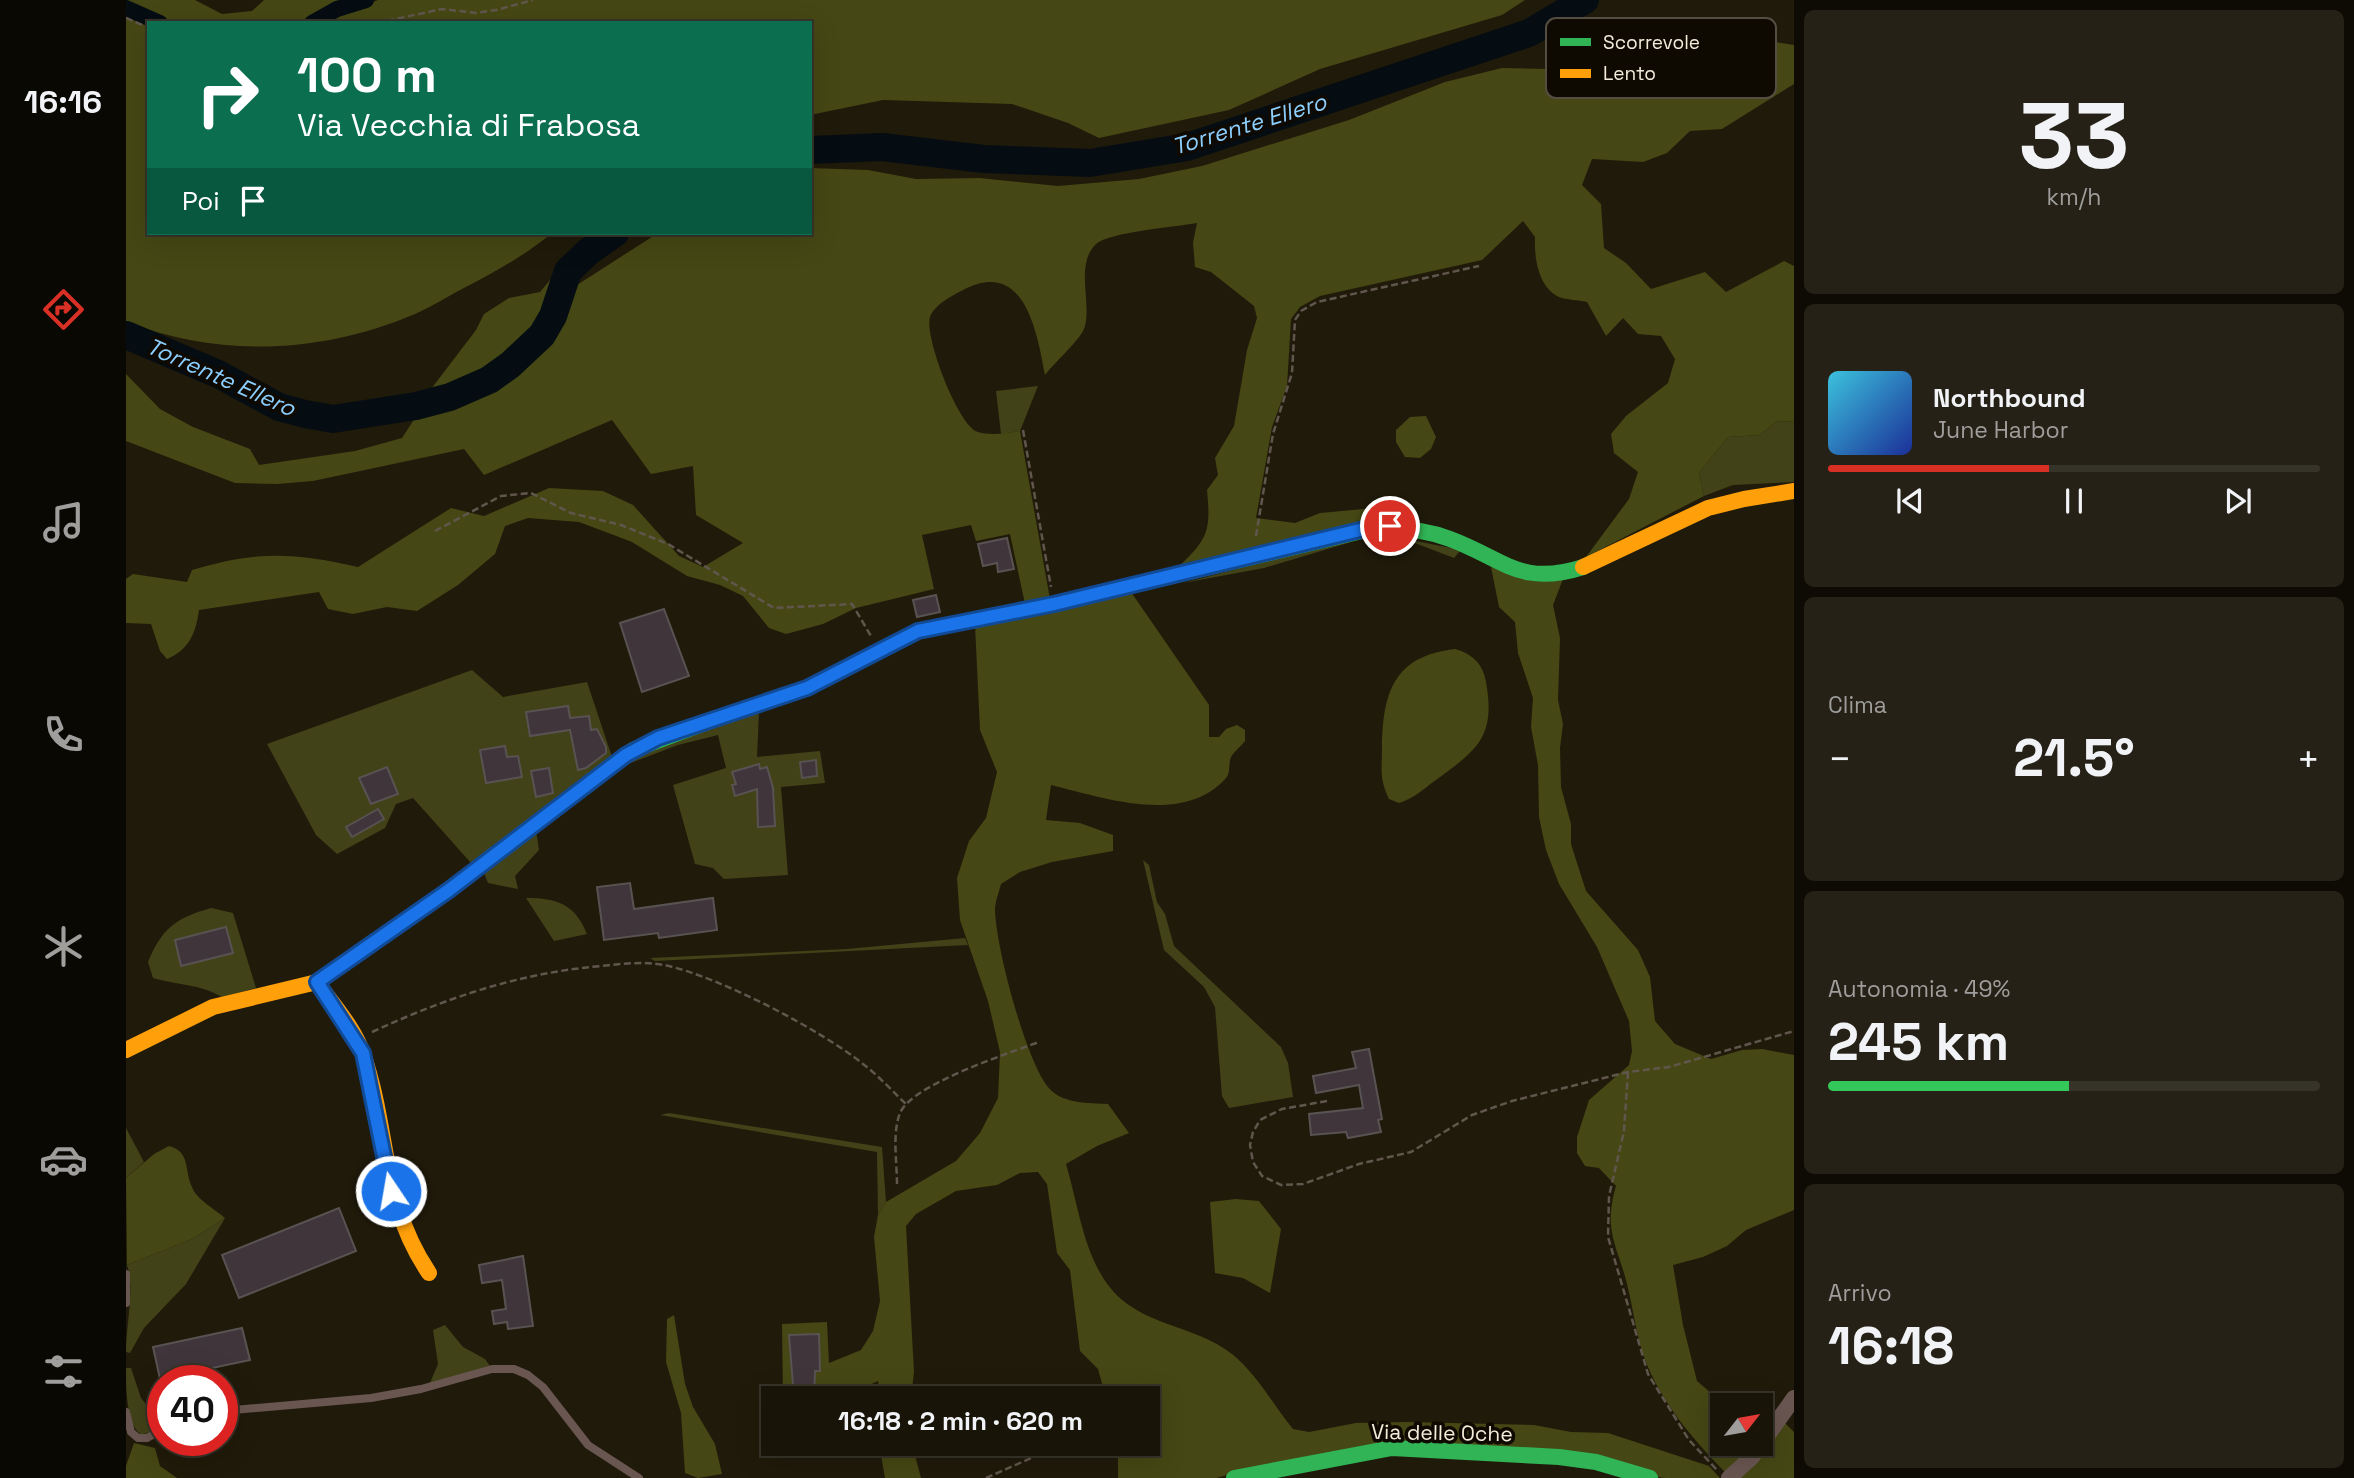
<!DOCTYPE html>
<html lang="it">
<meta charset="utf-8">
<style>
:root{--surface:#181408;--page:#252116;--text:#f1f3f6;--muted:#9f9e9c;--line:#363329;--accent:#d93025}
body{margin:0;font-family:"Space Grotesk",sans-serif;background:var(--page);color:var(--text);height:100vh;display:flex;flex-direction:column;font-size:26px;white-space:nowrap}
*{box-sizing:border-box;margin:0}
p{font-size:23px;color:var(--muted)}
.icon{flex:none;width:38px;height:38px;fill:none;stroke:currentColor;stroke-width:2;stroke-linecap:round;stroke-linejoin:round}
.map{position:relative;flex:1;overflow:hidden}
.details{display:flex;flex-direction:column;gap:10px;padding:10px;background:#0d0b04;width:560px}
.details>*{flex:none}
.banner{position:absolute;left:21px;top:21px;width:665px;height:214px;border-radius:0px;box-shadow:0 7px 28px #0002,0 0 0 2px var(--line);background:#0b6e4f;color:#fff;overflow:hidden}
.needle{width:46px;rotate:59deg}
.buttons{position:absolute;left:1584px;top:1393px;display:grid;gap:14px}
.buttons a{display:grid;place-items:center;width:63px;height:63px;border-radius:0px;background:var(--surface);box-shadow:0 7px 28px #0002,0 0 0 2px var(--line);font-size:35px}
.speed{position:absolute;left:21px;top:1365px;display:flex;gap:14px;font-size:35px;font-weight:700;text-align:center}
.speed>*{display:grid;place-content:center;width:91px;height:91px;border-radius:50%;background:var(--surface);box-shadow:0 7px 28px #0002,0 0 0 2px var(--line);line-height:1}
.speed .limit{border:10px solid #d22;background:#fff;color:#111}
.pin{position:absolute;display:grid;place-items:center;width:60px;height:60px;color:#fff;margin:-30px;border:4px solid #fff;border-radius:50%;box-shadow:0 2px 7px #0007}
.me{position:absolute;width:77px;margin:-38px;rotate:348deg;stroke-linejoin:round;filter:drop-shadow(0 0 5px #0008)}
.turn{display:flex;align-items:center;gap:24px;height:147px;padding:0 35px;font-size:32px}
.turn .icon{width:91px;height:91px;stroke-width:2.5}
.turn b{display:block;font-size:49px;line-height:60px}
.then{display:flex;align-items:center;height:66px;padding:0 35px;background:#0003;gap:14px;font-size:26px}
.big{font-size:52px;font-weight:600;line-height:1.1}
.details .widget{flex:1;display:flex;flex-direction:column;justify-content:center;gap:10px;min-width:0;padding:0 24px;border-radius:10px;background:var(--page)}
.details .dial{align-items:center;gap:0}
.dial b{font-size:91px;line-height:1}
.song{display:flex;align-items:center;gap:21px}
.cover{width:84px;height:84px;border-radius:10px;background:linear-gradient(135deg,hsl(190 70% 55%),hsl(230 70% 35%))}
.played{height:7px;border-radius:4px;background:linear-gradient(90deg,var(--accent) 45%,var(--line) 45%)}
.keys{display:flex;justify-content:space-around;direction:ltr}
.heat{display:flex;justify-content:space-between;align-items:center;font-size:38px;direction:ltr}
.charge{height:10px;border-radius:5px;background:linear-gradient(90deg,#34c759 49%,var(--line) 0)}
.trip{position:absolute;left:635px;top:1386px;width:399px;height:70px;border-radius:0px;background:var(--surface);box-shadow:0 7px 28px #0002,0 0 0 2px var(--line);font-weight:600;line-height:70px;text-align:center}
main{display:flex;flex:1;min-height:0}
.menu{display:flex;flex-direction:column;width:126px;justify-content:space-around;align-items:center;background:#0a0803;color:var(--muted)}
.menu .icon{width:49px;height:49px}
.menu .current{color:var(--accent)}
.menu b{font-size:32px;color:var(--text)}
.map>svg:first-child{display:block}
.green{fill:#414218}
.forest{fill:#454714}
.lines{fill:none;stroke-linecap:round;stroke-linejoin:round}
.canal{stroke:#050d13;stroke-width:16}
.river{stroke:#050d13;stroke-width:28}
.building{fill:#3f353b;stroke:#585352;stroke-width:2}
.path{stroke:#61564d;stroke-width:2.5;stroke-dasharray:7 3.5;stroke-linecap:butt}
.lane{stroke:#6a5651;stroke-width:8}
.street{stroke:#6a5651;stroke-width:16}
.fast{stroke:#30b455;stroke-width:16}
.slow{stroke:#ff9f0a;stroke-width:16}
.route-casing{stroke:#114b97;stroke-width:18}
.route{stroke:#1a73e8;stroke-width:12}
.labels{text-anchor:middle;stroke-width:7;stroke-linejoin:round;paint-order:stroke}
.street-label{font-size:21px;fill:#f4ecdb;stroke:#0e0901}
.water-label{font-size:23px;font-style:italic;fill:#8ccffe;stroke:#0e0901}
.key{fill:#0e0901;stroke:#534d42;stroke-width:2}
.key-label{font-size:19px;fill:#f4ecdb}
</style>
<main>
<nav class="menu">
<b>16:16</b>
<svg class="icon current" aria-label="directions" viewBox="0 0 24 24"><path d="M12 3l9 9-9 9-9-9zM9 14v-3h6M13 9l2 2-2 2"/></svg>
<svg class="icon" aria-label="music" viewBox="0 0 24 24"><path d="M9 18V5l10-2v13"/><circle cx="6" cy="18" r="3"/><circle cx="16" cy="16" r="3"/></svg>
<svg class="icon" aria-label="phone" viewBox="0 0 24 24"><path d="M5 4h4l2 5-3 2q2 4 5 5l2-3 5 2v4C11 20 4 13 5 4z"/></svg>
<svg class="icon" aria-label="climate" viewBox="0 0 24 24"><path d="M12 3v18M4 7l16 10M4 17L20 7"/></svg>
<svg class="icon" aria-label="car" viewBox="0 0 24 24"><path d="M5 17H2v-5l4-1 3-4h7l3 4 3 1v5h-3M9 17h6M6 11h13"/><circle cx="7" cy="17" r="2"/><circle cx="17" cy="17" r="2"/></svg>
<svg class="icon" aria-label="filters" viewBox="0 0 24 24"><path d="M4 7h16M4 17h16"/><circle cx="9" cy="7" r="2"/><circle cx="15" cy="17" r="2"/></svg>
</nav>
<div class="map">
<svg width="1668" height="1478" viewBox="0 0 1668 1478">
<rect width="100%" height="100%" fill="#201a0a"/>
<path class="green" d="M912 386 894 431 875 434 870 391Z
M1651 421 1668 422V482L1607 485 1578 496 1573 473 1602 437 1634 435Z
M1250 533 1335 550 1328 558 1281 540 1242 537 1138 568 1057 583Z
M346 670 377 697 461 682 487 760 345 863 287 798 270 804 259 828 211 854 190 835 141 744Z
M633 711 631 757 694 751 699 783 655 787 662 875 598 879 587 868 569 864 547 785 600 768 592 735 552 745 502 764 520 751Z
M410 830 413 850 389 876 392 889 362 883 358 873Z
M1017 860 1023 865 1031 902 1039 914 1048 946 1155 1047 1162 1063 1167 1097 1103 1108 1096 1096 1089 1007 1078 987 1038 950Z
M400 898C431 898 449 904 461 934L428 941Z
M85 908 107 913 130 988 96 997C74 984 51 985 27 978L22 962C36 928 50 918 85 908Z
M839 938 842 945 529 961 524 958 721 949Z
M543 1113 756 1147 760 1202 752 1215 751 1152 534 1115Z
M0 1128 18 1162 0 1178Z
M99 1218 60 1284 18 1328 4 1353 0 1352C0 1326 9 1287 1 1265L66 1239Z
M319 1325 337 1347 359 1359 364 1366 304 1383 312 1364 307 1330Z
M0 1368H5L15 1398 37 1426 16 1435C0 1426 0 1386 0 1368Z"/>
<path class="forest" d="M0 0H69L96 14 126 11 138 0H229L179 23H42L0 6Z
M252 0H1399L1376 15 1194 69 1103 110 973 138 942 123 886 104 757 100 684 115V23H194Z
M0 12 25 23H23V233H426C398 256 369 272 336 289 321 297 305 307 289 314 198 353 92 359 0 321Z
M1623 38 1668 45V84L1596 129 1564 131 1541 153 1517 162 1466 159 1456 185 1475 204 1478 248 1500 263 1525 289 1579 272 1600 292 1658 261 1668 266V422L1651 421 1634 435 1602 437 1573 473 1578 496 1460 557 1503 499 1512 472 1488 453 1485 434 1500 416 1542 383 1549 359 1535 336 1512 334 1497 318 1480 336 1461 302C1452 300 1441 300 1433 297 1412 287 1408 257 1409 237L1397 221 1356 260 1194 296 1174 307 1165 319 1161 386 1146 427 1130 518 1169 523 1194 513 1260 507 1265 519 1052 567C1082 539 1085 531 1081 490L1092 475 1089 458 1108 426 1121 350 1131 318 1128 306 1085 272 1069 267 1067 243 1071 223C1049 227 984 232 970 244 948 265 967 305 958 329 953 341 928 363 919 375 911 333 899 257 837 290 826 296 809 304 804 317 798 336 832 426 852 432 865 436 881 433 894 431L924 599 899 604 884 534 850 541 845 525 796 535 808 589 730 608 697 624 660 634 643 628 617 596 594 585 561 576 506 542 477 531 453 522 402 518 379 526 369 554 332 585 291 611 261 607 227 614 202 609 193 592 73 610C70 633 63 650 41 659L34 651 25 624 0 623V579L7 574 61 582 66 570C129 551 168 552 232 567L325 508 358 516 423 488 477 491 507 505 553 556 577 567 617 543 570 515 567 466 525 474 486 420 358 475 338 449 187 481 151 484 109 483 0 441V374L34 409 67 427 124 449 133 465 229 451 276 438 289 418 347 397 380 378 407 357 431 323 436 303 451 285 532 233H684V168L742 170 790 179 854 178 932 186 1013 179 1076 166 1223 120 1319 82 1376 68 1423 69 1477 41 1522 46Z
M424 280 425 294 419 317 404 338 386 348 373 365 352 379 302 393 350 330 358 314 383 298 414 292Z
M1300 416 1310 437 1305 449 1294 458 1279 457 1270 442V430L1284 417Z
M1365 567 1437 579 1427 605 1434 638 1432 700 1437 724 1434 748 1435 787 1445 824V844L1460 891 1512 950 1524 977 1529 1021 1549 1044 1585 1059 1616 1050 1636 1049 1668 1055V1210L1620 1230 1601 1246 1577 1257 1547 1265 1557 1325 1571 1381 1599 1405H1596V1444H1619L1624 1452 1601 1474C1568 1441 1534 1401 1518 1357 1510 1334 1507 1308 1501 1284 1491 1244 1477 1231 1490 1186L1473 1168 1459 1166 1451 1153V1137L1463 1100 1503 1065 1506 1051 1503 1021 1471 947 1433 884 1420 850 1413 817 1412 765 1405 727 1407 698 1392 653 1389 622 1373 607Z
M1005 592 1083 705V737H1093L1100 729 1111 725 1119 730V741C1115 746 1108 752 1105 757 1102 765 1105 772 1100 778 1058 826 978 798 925 785L920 820 954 823 987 835V851L926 862 894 872 875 884C873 892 869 902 869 910 870 947 899 1058 922 1087 935 1104 963 1103 982 1104L1003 1133 971 1146 940 1164C952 1204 957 1251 982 1285 1012 1326 1068 1324 1106 1354 1131 1374 1147 1405 1167 1429L1183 1432 1230 1423 1281 1422 1408 1425 1445 1432 1482 1433 1583 1466 1594 1478H1539L1323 1449 1131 1467 1090 1478H992V1444H1022V1398H980L972 1369 954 1351 944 1270 931 1253 921 1184 912 1172 894 1173 871 1185 830 1191 790 1214 780 1226 788 1372 785 1398H754L752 1381 737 1388 733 1398H657L656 1324 701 1322 703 1363 735 1350 747 1331 754 1301 748 1237 752 1215 760 1202 830 1161 854 1133 872 1098 874 1052 862 1001 834 920 831 878 843 841 860 818 871 772 854 730 849 625Z
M1329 649C1347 654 1357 664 1360 682 1370 737 1351 750 1310 780 1297 789 1289 798 1273 803L1263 799C1253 778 1256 770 1256 747 1257 692 1268 656 1329 649Z
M43 1146C65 1152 58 1170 66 1187 70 1199 90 1210 99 1218L66 1239 1 1265 0 1178 28 1154Z
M1110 1199 1133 1201 1155 1229 1144 1293 1117 1278 1089 1273 1084 1202Z
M548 1315 559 1384 567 1407 589 1444 596 1474 572 1478 559 1473 555 1413 540 1362 541 1319Z
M1658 1422 1668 1432V1478H1611Z
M8 1443 29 1448 34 1466 51 1478H0V1466Z
M753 1444H786L795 1478H759Z"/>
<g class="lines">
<path class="canal" d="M0 8 34 23
M186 23 211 9 240 0"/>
<path class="river" d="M684 150 756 147 858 159 964 163 1061 147 1403 33 1459 0
M0 335 92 374 153 407 179 414 207 419 290 406 324 397 363 380 384 365 416 335 427 316 442 271 462 252 489 233"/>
</g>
<path class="building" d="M881 538 888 569 872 572 871 563 857 566 852 544Z
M810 595 814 612 791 617 787 600Z
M538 609 563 676 516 692 494 623Z
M442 706 444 718 463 716 465 730 471 729 480 747V753L460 768 452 770 444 730 404 736 400 712Z
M379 746 381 757 392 756 396 777 360 783 354 750Z
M690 760 691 776 676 778 674 762Z
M633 764 634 769 641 767 647 788 649 826 632 827 631 789 609 796 606 785 610 784 606 772Z
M261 767 272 794 245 804 233 778Z
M423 768 427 793 410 797 405 771Z
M252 809 258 819 226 837 220 827Z
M504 883 508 909 587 898 591 930 533 938 532 933 478 940 471 887Z
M100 927 107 953 55 966 49 940Z
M1243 1049 1256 1119 1252 1120 1255 1132 1222 1138 1220 1132 1185 1135 1183 1114 1237 1108 1233 1085 1190 1093 1187 1076 1230 1068 1226 1052Z
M213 1208 230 1251 113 1298 96 1255Z
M397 1256 407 1326 382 1329 381 1322 368 1324 366 1311 380 1309 376 1280 356 1283 353 1265Z
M116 1328 124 1360 34 1379 27 1347Z
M693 1334 694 1371H689L688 1398H668L663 1335Z"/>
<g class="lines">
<path class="path" d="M0 18 23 28
M251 23 316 9 350 13 370 10 407 0
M897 430 925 587
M309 531 375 496 405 493 445 513 495 525 542 544 648 608 726 604 745 636
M1130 536 1147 434 1166 373 1169 320 1175 311 1191 302 1353 266
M246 1032C320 998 393 973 475 966 496 964 517 961 538 965 592 976 695 1030 737 1064 753 1076 766 1091 780 1104
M1502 1072 1498 1131 1483 1196 1482 1237 1522 1374 1563 1440 1591 1470
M1201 1101 1156 1109 1134 1120 1127 1132 1124 1145 1127 1162 1136 1176 1155 1185 1177 1184 1233 1164 1285 1152 1346 1115 1386 1101 1502 1072 1543 1067 1668 1031
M771 1184C771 1162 766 1133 774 1113 786 1084 884 1053 913 1042
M860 1478 937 1444"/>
<path class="lane" d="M0 1274V1303
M96 1411 245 1398 295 1389 366 1369H388L402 1375 417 1387 462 1445 513 1478
M0 1412 5 1432 12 1438H21L37 1429"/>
<path class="street" d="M1603 1478 1626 1457 1668 1398"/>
<path class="fast" d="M813 627 928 604 1244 529C1271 527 1297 529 1324 539 1378 559 1394 587 1457 567
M198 977 323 890 507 750 584 721
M1108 1478 1266 1448 1433 1457 1470 1462 1524 1478"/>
<path class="slow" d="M1457 567 1582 508 1618 499 1668 491
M584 721 681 688 792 631 813 627
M191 982C207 1005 228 1027 237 1054 264 1132 254 1200 303 1273
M0 1050 87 1007 191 982 198 977"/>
</g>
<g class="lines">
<defs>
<path id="route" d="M265 1191 237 1053 191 982 323 890 500 755 532 738 681 688 792 631 928 604 1234 530 1264 526"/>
</defs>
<use href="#route" class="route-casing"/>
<use href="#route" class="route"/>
</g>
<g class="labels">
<g class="street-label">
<text transform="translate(1316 1433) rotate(1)" y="7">Via delle Oche</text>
</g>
<g class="water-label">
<text transform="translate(1123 124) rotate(-17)" y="8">Torrente Ellero</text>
<text transform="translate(95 377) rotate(24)" y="8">Torrente Ellero</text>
</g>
</g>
<rect x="1420" y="18" width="230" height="80" rx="10" class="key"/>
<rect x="1434" y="38" width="31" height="8" fill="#30b455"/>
<rect x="1434" y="69" width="31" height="9" fill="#ff9f0a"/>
<g class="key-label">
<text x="1477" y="49">Scorrevole</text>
<text x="1477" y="80">Lento</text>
</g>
</svg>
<div class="buttons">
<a><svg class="needle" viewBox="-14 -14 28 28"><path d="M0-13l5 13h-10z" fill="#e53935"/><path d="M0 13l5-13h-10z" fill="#9f9e9c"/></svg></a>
</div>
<div class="speed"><div class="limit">40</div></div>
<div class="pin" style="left:1264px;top:526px;background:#d93025"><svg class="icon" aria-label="arrive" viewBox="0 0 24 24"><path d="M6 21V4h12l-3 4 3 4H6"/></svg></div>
<svg class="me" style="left:265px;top:1191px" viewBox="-20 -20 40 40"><circle r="17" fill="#1a73e8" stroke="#fff" stroke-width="3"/><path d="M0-11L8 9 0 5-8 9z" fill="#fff"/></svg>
<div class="trip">16:18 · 2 min · 620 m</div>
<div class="banner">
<div class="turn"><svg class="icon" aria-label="right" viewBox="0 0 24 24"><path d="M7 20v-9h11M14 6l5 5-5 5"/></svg><div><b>100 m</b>Via Vecchia di Frabosa</div></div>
<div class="then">Poi<svg class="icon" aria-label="arrive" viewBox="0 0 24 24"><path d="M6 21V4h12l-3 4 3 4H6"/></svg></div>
</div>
</div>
<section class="details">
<div class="widget dial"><b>33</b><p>km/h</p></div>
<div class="widget">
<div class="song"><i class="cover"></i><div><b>Northbound</b><p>June Harbor</p></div></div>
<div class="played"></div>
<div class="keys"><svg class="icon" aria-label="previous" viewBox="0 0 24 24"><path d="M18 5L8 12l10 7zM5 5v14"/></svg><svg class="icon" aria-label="pause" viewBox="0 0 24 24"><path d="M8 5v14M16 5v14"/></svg><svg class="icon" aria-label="next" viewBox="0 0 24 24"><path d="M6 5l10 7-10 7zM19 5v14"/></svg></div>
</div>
<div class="widget"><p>Clima</p>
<div class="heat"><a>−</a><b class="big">21.5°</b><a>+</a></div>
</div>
<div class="widget"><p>Autonomia · 49%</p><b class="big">245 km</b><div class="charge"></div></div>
<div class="widget"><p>Arrivo</p><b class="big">16:18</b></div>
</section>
</main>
